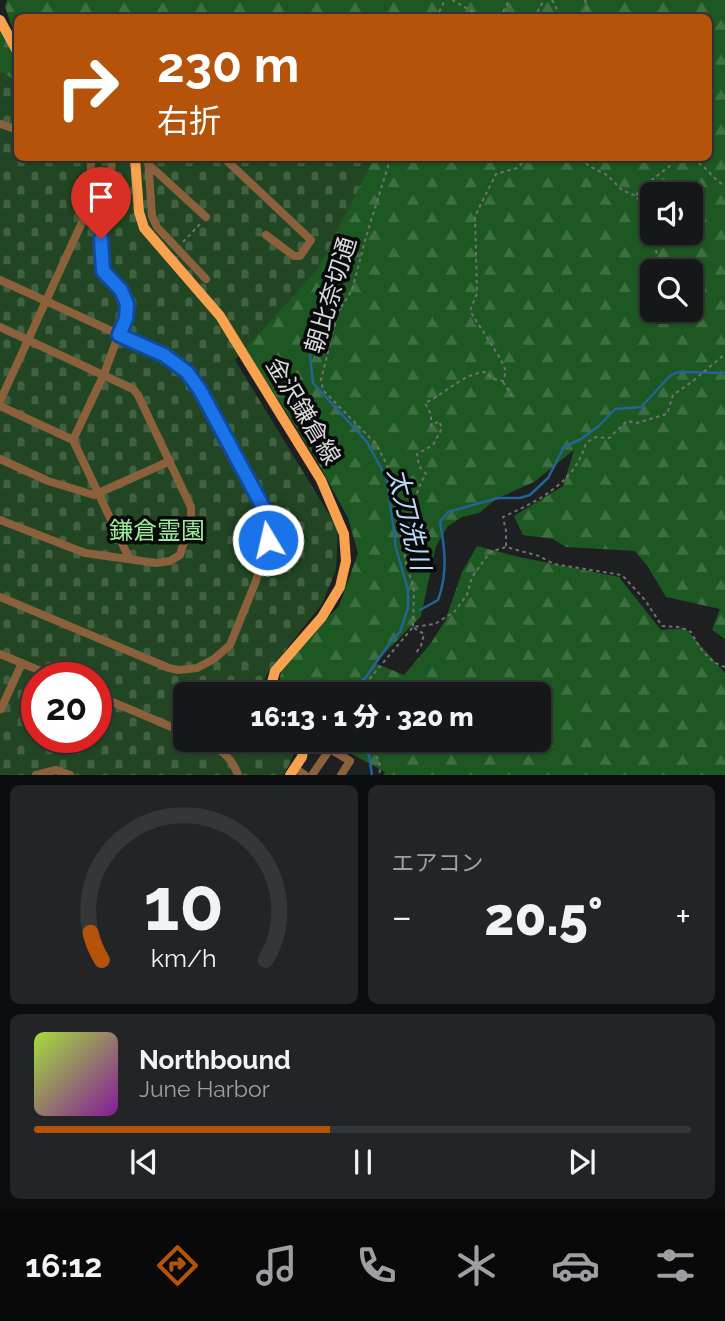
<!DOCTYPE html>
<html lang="ja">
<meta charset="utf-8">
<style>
:root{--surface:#161719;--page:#232426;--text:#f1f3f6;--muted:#9e9fa2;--line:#353638;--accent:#b45309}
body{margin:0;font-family:Raleway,"Noto Sans JP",sans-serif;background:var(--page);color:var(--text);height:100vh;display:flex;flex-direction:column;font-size:26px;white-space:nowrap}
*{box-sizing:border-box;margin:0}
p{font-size:23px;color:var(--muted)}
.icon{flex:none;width:38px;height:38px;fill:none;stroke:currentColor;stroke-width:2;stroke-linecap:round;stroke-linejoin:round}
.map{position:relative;height:775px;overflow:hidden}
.side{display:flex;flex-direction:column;gap:10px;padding:10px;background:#0c0d0e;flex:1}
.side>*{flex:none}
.guide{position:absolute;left:14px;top:14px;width:698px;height:147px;border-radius:10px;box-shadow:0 2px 5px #0004,0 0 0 2px var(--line);background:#b45309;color:#fff;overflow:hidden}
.tools{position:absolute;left:640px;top:182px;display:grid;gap:14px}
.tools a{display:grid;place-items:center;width:63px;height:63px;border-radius:10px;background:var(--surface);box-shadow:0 2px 5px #0004,0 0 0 2px var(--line);font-size:35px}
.speed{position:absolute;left:21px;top:662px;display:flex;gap:14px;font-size:35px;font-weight:700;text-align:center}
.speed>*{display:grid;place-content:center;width:91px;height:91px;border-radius:50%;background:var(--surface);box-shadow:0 2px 5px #0004,0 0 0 2px var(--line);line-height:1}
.speed .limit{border:10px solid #d22;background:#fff;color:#111}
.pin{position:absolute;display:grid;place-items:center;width:60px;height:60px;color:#fff;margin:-72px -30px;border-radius:50% 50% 50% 0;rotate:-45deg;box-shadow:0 0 7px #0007}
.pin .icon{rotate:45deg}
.me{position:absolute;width:77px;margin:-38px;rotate:351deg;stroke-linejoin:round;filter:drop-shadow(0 0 5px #0008)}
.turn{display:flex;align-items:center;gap:24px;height:147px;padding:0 28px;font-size:32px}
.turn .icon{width:91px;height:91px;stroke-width:2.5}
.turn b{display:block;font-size:49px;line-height:60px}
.big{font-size:52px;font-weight:800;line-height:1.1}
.side .tile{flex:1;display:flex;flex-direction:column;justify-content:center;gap:10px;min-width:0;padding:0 24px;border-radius:10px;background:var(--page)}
.side .dial{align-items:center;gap:0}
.dial svg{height:182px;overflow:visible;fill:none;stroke:var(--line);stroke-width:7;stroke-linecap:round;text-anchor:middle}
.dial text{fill:var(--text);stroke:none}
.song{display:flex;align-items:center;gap:21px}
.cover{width:84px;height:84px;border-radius:10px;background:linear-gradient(135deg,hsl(80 70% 55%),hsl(290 70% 35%))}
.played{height:7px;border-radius:4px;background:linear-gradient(90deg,var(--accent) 45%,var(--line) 45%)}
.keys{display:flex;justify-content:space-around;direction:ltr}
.heat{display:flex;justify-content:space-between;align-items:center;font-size:38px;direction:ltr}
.side .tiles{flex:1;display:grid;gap:10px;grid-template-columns:1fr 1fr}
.tile:last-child{grid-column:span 2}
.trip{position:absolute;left:173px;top:682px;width:378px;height:70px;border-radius:10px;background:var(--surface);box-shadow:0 2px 5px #0004,0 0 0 2px var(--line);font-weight:800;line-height:70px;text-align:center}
.tabs{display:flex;height:112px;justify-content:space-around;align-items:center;background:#09090a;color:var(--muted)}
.tabs .icon{width:49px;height:49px}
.tabs .current{color:var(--accent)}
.tabs b{font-size:32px;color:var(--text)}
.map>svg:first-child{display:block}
.forest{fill:url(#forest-firs);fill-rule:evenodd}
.cemetery{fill:url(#cemetery-stones);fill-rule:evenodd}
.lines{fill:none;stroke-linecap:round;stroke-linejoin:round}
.stream{stroke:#236497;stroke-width:2.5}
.path{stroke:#707173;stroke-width:2;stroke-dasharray:3.5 3.5;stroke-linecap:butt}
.minor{stroke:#8a613c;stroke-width:8}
.major{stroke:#f8a250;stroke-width:10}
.route-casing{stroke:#114b97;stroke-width:18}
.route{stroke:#1a73e8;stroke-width:12}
.labels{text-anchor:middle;stroke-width:7;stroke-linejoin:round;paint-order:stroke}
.street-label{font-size:24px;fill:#d9dadc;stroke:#08090a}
.park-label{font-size:24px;fill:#9beb9a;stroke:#08090a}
.water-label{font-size:26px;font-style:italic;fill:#b9daf8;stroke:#08090a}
</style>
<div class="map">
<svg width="725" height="775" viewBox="0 0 725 775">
<defs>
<pattern id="forest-firs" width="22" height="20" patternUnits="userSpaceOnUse" patternTransform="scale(1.75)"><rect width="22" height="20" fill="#1d5721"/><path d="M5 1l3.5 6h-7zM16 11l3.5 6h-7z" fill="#3d6f41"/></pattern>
<pattern id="cemetery-stones" width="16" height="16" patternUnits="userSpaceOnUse" patternTransform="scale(1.75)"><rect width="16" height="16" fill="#224623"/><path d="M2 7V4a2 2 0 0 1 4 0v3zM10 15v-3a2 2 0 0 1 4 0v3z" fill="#426042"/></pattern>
</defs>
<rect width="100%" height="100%" fill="#1e1f21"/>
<path class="forest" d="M7 0H725V639L712 630 720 609 666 597 648 567 635 551 566 547 553 539 523 535 514 516 563 486 574 450 534 482 498 498 479 513 462 517 448 526 436 546 421 616 375 663 404 675 431 643 445 621 462 572 477 546 519 557 619 577 661 630 685 628 725 673V775H384L385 772 326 740H539V695H281L280 677 284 663 339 606 358 553 348 518 317 461 239 338 351 158H709V18H18L17 30H13L5 7ZM653 194H691V233H653ZM653 271H691V310H653Z
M0 25 17 59V106L0 82Z"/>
<path class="cemetery" d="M2 72 17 81 18 158H374L318 269 235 360 338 529 336 570 322 604 271 668 258 690 261 695H186V740H294C296 752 290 765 283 775H0V74ZM37 677H96V737H37Z"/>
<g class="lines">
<path class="stream" d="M310 355 313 383 367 442 387 479 396 548 408 590V608L400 632 389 644 366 677 347 695
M420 610 438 600C448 573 445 549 440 522L448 512 498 498H520L530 495 548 478 564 447 581 439 599 426 615 409 641 407 670 376 678 372 725 373
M352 740 369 755 372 775
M370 754 380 740"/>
<path class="path" d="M452 0 484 18
M552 0 562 18
M585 0 587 9 594 18
M436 18 445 0
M500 18 509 0
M534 18 544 0
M389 158V163L366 237 352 290 338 312 321 380 323 390 376 444 387 465 406 563 414 590 413 627
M581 158 589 166 607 175 622 190 636 196 643 206 662 271
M636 195 648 183 680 158C706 159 706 175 725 186
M183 242 201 223
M503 382 512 396
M402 540 413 544C420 530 415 526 415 512 414 498 419 485 426 474L419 466 417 454 433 445 442 428 439 421 431 426V414L425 403C445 394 462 374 485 372L493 379 503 381 506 371 500 358 470 311 477 293 475 216 496 174 517 168 528 158
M506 546V531L503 517C538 501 575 483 586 443L596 437 609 438 627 421 637 423 667 414 673 395 693 381 725 354
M414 628 424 634 421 646 415 654
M356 695 413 627 435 624 455 611 467 595 472 577 490 552 506 547 539 556 554 564 622 575 645 600 662 626 680 627 691 632C699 647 708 662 725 667
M363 740C373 749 383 761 379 775"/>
<path class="minor" d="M1 124 18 130
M112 158 110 191 101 219V258L103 271 122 290 127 312 104 374 73 440 129 558
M148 158 152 216 157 227 206 279
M224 158 311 240 300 256H294L266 235
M148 164 206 217
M0 280 164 355 187 372 199 389 262 505 268 523V540L256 581 230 645 214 659 197 668 178 670 169 668 0 597
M0 327 133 389 138 395 191 507V519L180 555 170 561 156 563 85 553 0 520
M0 401 90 205 91 162 87 158
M0 406 73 440
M0 459 48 481 94 495 170 461
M0 654 55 677
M96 695 186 733
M1 709 22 663
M203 740C220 749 232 757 238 775
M295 768 305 775
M36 775 56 770 70 775
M312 775 330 749 350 761 341 775"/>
<path class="major" d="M0 20 18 53
M135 158 139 212 144 228 220 316 321 480 344 534 346 561 340 587 322 617 275 671 271 686 274 695
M290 775 302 757 305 740"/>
</g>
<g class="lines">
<defs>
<path id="route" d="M101 239 103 271 121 290 127 304 126 319 119 335 164 355 187 372 200 390 262 505 268 523V540"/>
</defs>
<use href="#route" class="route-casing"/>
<use href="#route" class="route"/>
</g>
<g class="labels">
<g class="street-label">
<text transform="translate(331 295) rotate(-73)" y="8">朝比奈切通</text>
<text transform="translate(303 411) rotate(59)" y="8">金沢鎌倉線</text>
</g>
<g class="park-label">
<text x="157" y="539">鎌倉霊園</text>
</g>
<g class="water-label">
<text transform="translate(409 519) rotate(76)" y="9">太刀洗川</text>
</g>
</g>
</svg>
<div class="tools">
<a><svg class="icon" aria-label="sound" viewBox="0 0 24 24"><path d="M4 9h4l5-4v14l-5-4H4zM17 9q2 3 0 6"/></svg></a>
<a><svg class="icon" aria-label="search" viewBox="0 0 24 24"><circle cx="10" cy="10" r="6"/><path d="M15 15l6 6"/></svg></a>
</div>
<div class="speed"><div class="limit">20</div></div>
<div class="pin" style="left:101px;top:239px;background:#d93025"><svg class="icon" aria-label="arrive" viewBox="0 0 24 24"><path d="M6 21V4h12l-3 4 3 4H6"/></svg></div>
<svg class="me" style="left:268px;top:540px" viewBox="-20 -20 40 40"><circle r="17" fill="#1a73e8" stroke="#fff" stroke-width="3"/><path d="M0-11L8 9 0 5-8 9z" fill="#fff"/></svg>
<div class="trip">16:13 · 1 分 · 320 m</div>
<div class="guide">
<div class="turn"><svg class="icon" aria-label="right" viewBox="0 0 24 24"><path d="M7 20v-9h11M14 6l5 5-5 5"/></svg><div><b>230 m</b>右折</div></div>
</div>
</div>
<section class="side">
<div class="tiles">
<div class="tile dial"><svg viewBox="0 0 100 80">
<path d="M14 69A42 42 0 1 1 86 69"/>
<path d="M14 69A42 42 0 0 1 9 57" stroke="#b45309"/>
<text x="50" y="56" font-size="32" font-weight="700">10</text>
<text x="50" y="72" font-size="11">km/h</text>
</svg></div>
<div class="tile"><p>エアコン</p>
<div class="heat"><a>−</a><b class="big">20.5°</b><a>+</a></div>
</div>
<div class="tile">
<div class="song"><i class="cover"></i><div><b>Northbound</b><p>June Harbor</p></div></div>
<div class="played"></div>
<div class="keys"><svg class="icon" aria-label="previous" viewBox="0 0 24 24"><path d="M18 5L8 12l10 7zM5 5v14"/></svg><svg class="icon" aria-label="pause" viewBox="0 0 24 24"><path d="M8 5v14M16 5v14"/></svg><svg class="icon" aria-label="next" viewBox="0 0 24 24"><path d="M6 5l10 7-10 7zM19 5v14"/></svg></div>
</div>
</div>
</section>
<nav class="tabs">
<b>16:12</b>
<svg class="icon current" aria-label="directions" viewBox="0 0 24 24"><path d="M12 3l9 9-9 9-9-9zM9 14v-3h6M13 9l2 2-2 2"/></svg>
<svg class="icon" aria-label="music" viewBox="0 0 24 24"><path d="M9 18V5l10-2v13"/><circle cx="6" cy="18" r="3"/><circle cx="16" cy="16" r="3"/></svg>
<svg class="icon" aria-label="phone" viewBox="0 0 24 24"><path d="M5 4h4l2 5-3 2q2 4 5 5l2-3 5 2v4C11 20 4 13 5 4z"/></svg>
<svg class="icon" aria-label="climate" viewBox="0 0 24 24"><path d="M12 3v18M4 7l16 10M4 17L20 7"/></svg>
<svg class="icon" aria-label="car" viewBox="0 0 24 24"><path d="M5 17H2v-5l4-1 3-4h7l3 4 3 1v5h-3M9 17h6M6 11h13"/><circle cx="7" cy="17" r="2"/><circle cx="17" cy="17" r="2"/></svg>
<svg class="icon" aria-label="filters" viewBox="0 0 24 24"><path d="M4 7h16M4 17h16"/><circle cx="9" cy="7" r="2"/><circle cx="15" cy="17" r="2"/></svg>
</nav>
